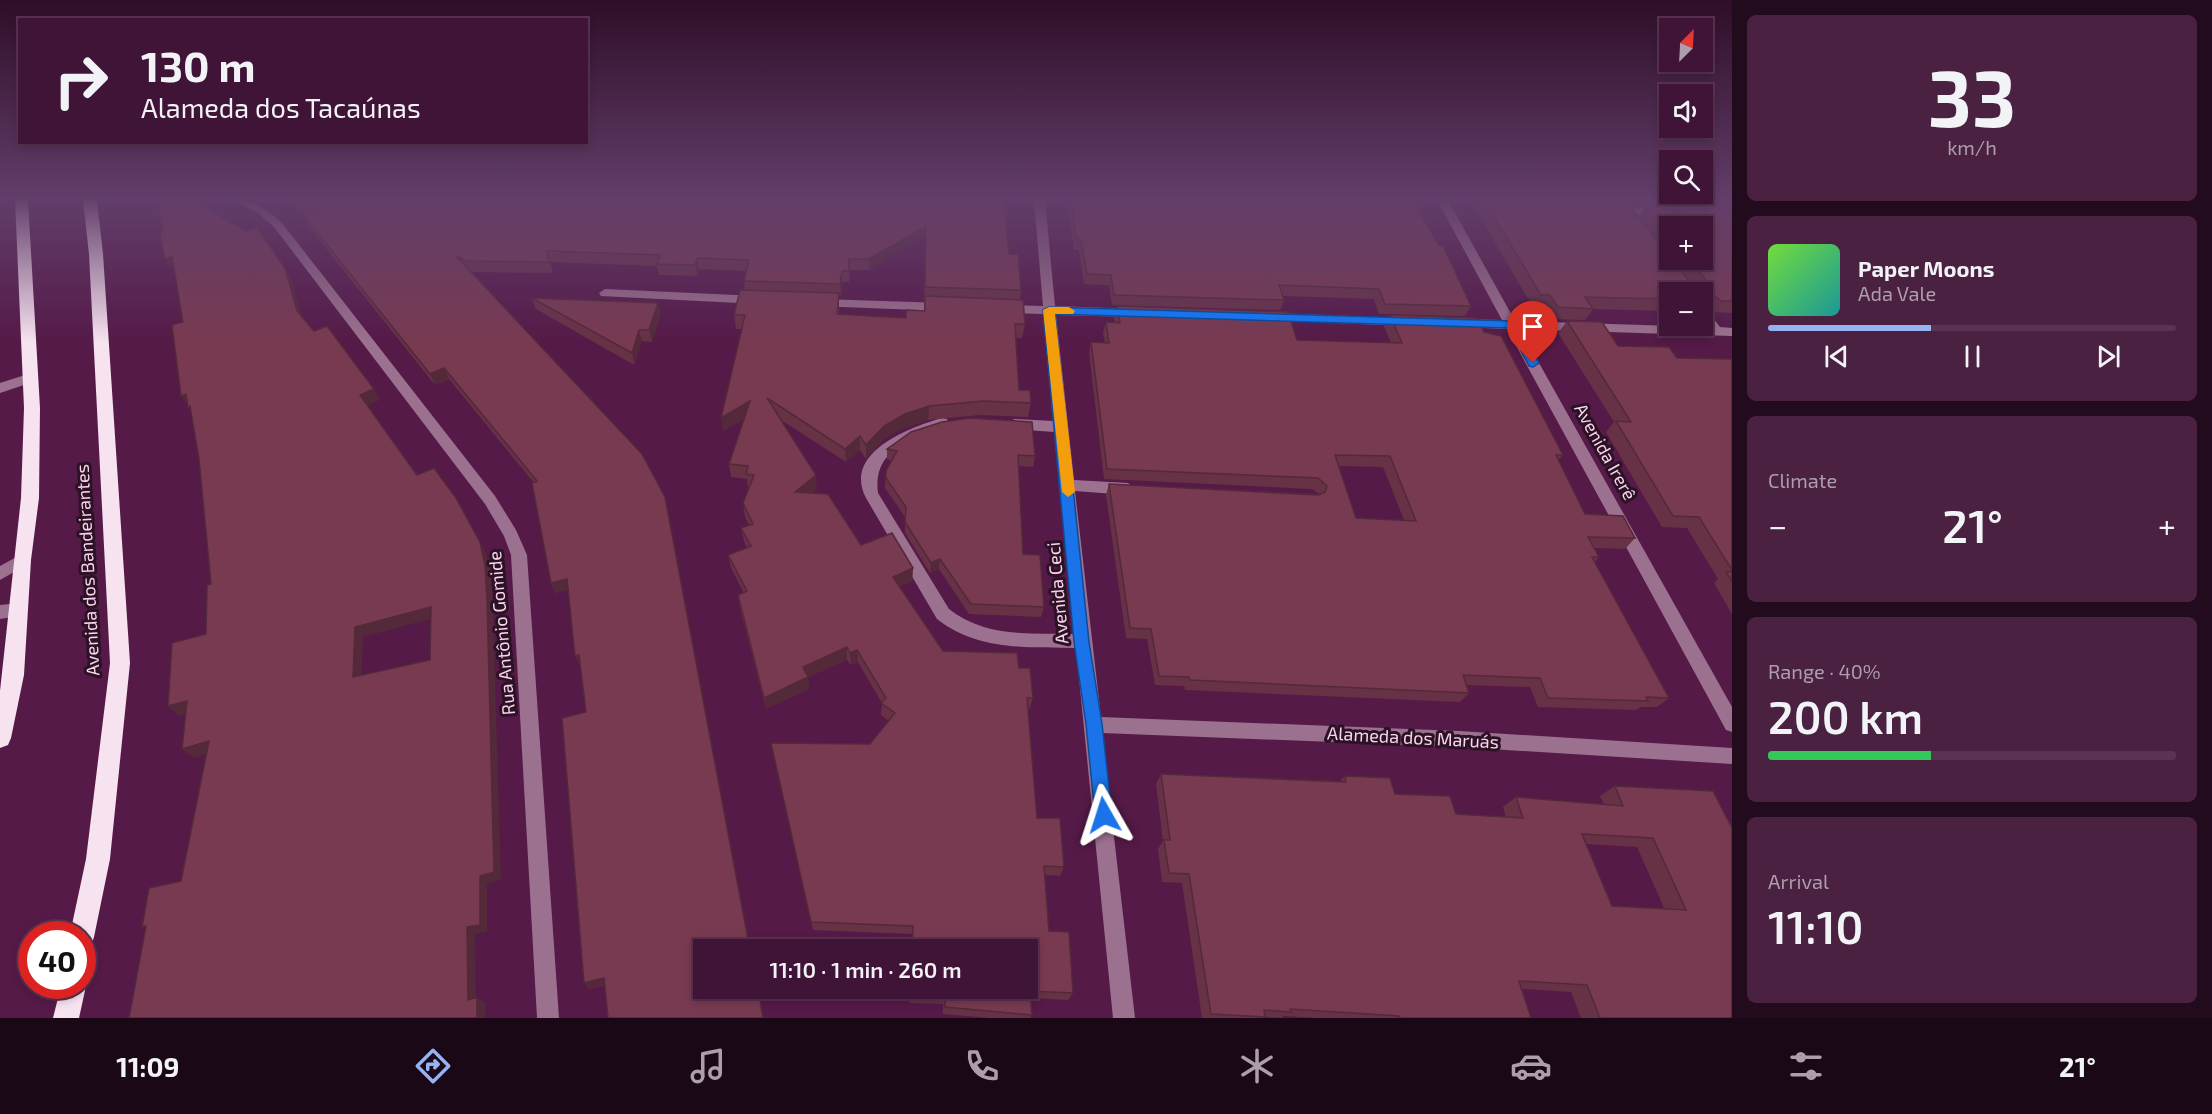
<!DOCTYPE html>
<meta charset="utf-8">
<style>
:root{--surface:#401436;--page:#4b2142;--text:#f1f3f6;--muted:#ae9ead;--line:#593351;--accent:#95b2f1}
body{margin:0;font-family:"Exo 2",sans-serif;background:var(--page);color:var(--text);height:100vh;display:flex;flex-direction:column;font-size:22px;white-space:nowrap}
*{box-sizing:border-box;margin:0}
p{font-size:20px;color:var(--muted)}
.icon{flex:none;width:33px;height:33px;fill:none;stroke:currentColor;stroke-width:2;stroke-linecap:round;stroke-linejoin:round}
.map{position:relative;flex:1;overflow:hidden}
.panel{display:flex;flex-direction:column;gap:15px;padding:15px;background:#230b1e;width:480px}
.panel>*{flex:none}
.hud{position:absolute;left:18px;top:18px;width:570px;height:126px;border-radius:0px;box-shadow:0 3px 9px #0003,0 0 0 2px var(--line);background:#401436;color:var(--text);overflow:hidden}
.needle{width:39px;rotate:24deg}
.tools{position:absolute;left:1659px;top:18px;display:grid;gap:12px}
.tools a{display:grid;place-items:center;width:54px;height:54px;border-radius:0px;background:var(--surface);box-shadow:0 3px 9px #0003,0 0 0 2px var(--line);font-size:30px}
.speed{position:absolute;left:18px;top:921px;display:flex;gap:12px;font-size:30px;font-weight:700;text-align:center}
.speed>*{display:grid;place-content:center;width:78px;height:78px;border-radius:50%;background:var(--surface);box-shadow:0 3px 9px #0003,0 0 0 2px var(--line);line-height:1}
.speed .limit{border:9px solid #d22;background:#fff;color:#111}
.pin{position:absolute;display:grid;place-items:center;width:51px;height:51px;color:#fff;margin:-62px -26px;border-radius:50% 50% 50% 0;rotate:-45deg;box-shadow:0 0 6px #0007}
.pin .icon{rotate:45deg}
.me{position:absolute;width:66px;margin:-33px;rotate:354deg;stroke-linejoin:round;filter:drop-shadow(0 0 4px #0008)}
.turn{display:flex;align-items:center;gap:21px;height:126px;padding:0 24px;font-size:27px}
.turn .icon{width:78px;height:78px;stroke-width:2.5}
.turn b{display:block;font-size:42px;line-height:51px}
.big{font-size:45px;font-weight:600;line-height:1.1}
.panel .widget{flex:1;display:flex;flex-direction:column;justify-content:center;gap:9px;min-width:0;padding:0 21px;border-radius:9px;background:var(--page)}
.panel .dial{align-items:center;gap:0}
.dial b{font-size:78px;line-height:1}
.song{display:flex;align-items:center;gap:18px}
.cover{width:72px;height:72px;border-radius:9px;background:linear-gradient(135deg,hsl(100 70% 55%),hsl(180 70% 35%))}
.played{height:6px;border-radius:3px;background:linear-gradient(90deg,var(--accent) 40%,var(--line) 40%)}
.keys{display:flex;justify-content:space-around;direction:ltr}
.heat{display:flex;justify-content:space-between;align-items:center;font-size:33px;direction:ltr}
.charge{height:9px;border-radius:4px;background:linear-gradient(90deg,#34c759 40%,var(--line) 0)}
.trip{position:absolute;left:693px;top:939px;width:345px;height:60px;border-radius:0px;background:var(--surface);box-shadow:0 3px 9px #0003,0 0 0 2px var(--line);font-weight:600;line-height:60px;text-align:center}
.tabs{display:flex;height:96px;justify-content:space-around;align-items:center;background:#1a0816;color:var(--muted)}
.tabs .icon{width:42px;height:42px}
.tabs .selected{color:var(--accent)}
.tabs b{font-size:27px;color:var(--text)}
main{display:flex;flex:1;min-height:0}
.map>svg:first-child{display:block}
.lines{fill:none;stroke-linecap:round;stroke-linejoin:round}
.minor{fill:#9c718f;fill-rule:evenodd}
.highway{fill:#f7e2f0;fill-rule:evenodd}
.wall{fill:#673246;fill-rule:evenodd}
.shaded-wall{fill:#542939}
.building{fill:#783a51;stroke:#542939;stroke-width:1.5;fill-rule:evenodd}
.route{fill:#1a73e8;stroke:#114b97;stroke-width:1.5}
.slow{fill:#f59e0b}
.labels{text-anchor:middle;stroke-width:6;stroke-linejoin:round;paint-order:stroke}
.street-label{font-size:18px;fill:#f9d4ed;stroke:#2c1225}
</style>
<main>
<div class="map">
<svg width="1732" height="1018" viewBox="0 0 1732 1018">
<rect width="100%" height="100%" fill="#551a48"/>
<g class="lines">
<path class="minor" d="M234 200C254 200 267 210 282 223L495 496 516 530 527 555 559 1018H537L511 555 504 536 485 504 274 227 259 214Z
M1034 200H1045L1055 306 1136 309 1142 313 1136 317 1056 315 1074 480 1128 483 1135 489 1128 495 1075 491 1101 717 1459 731 1732 748V764L1459 747 1102 733 1135 1018H1113L1076 648C1027 647 978 651 937 619L866 498C842 452 911 427 942 418L947 419 949 423 947 427C912 437 872 450 878 493L949 609C986 638 1030 633 1074 634L1054 432 1014 429 1007 424 1014 419 1053 421 1043 314 1004 313 998 309 1004 305 1043 306Z
M1437 200H1448L1515 321 1707 327 1702 322V308L1706 309 1720 327 1732 328V336L1520 329 1732 707V732L1726 730 1507 329 1460 327 1454 323 1460 319 1502 320Z
M1653 207 1657 208 1675 226H1670V231L1650 214 1634 215 1639 221 1633 224 1629 223 1620 212 1626 209Z
M605 289 758 296 764 300 758 304 601 296 599 293Z
M821 299 944 303 950 307 944 311 817 306V300Z
M1271 313 1406 318 1412 322 1406 326 1267 320 1265 317Z
M28 374 33 376 35 379 33 382 0 393V383Z
M22 554 28 556 30 560 28 564 0 580V566Z
M19 603 25 605 27 610 25 615 0 619V605Z"/>
<path class="highway" d="M15 200H28L40 408 39 498 31 560 24 675 11 738 8 745 0 748V691L21 498 24 408Z
M83 200H97L103 254 130 663 110 859 94 937 91 946 82 949V934H70L86 859 110 663 89 254Z
M82 979 86 986 79 1018H53L61 986H82Z"/>
</g>
<path class="wall" d="M288 200H1004L1009 254 1021 290 1020 299 1025 324 1022 338H1016L1019 390 1031 403 1028 417 981 415 928 420 904 428 883 439 866 459 860 450 846 462 781 420 817 488 811 493 861 545 913 568 912 581 899 586 943 651 1019 668 1033 698 1029 710H1028L1037 818 1064 867 1060 876 1045 875 1049 931 1073 993 1068 1000 1031 998 1032 1015 1030 1018H990L943 1014V1004L910 1003V988H1028V950H911L912 934 813 930 771 743 870 744 889 721 881 715 882 703 858 662 851 665 847 660 808 677 809 689 766 709 740 608 738 595 744 593 731 568 728 555 747 548 744 541 741 528 749 525 745 517 743 503 750 487H748L747 479 731 477 729 464 744 419 724 431 721 418 742 329H736L734 315 745 290 744 281 746 271 699 269 697 276 659 275 657 266 550 262 553 273 472 272 668 508 605 985 589 989 584 983 586 712 580 666 575 656 568 590 555 593 534 483 449 379 435 385 309 227 304 216 307 215 295 209ZM925 237 924 311 906 318 839 314V295H841L842 282H849L850 270H869Z
M1068 200H1413L1471 306 1465 316 1379 314 1374 299 1282 296 1284 300 1280 310 1112 305 1109 285 1084 284 1079 250H1074Z
M1470 200H1732V313L1711 312 1704 307 1702 309V292H1670V311L1593 309 1585 320 1550 319 1542 307H1533ZM1630 207H1646L1638 217ZM1670 226 1702 260H1670Z
M532 298 661 314 652 342 642 341 634 365 536 309Z
M1117 306 1297 340 1391 343 1384 326 1390 315 1484 332 1563 455 1558 460 1585 514 1635 538 1625 549 1594 548 1599 557 1595 562 1669 698 1657 707H1641L1636 710 1538 707 1530 687 1466 685 1469 693 1460 702 1185 690 1184 686 1155 685 1147 639 1126 638 1106 495 1109 484 1319 494 1312 489 1104 479 1089 353 1091 342 1105 343 1103 333 1106 322 1115 323 1114 317ZM1338 466 1383 467 1404 520 1356 518Z
M1567 321 1618 346 1677 358 1732 359V614L1714 583 1718 579 1687 528 1662 527 1606 432 1614 422 1558 333Z
M887 449 1035 456 1033 467 1018 466 1023 554 1044 607 1041 617 969 614 939 569 930 573 905 533V517L885 488 886 471 892 461 887 459Z
M1161 774 1340 781 1345 776 1456 814 1506 817 1503 807 1516 797 1604 804 1600 796 1615 786 1713 791 1732 1018H1581L1571 992 1522 989 1531 1018H1317L1284 1016 1281 1018 1265 1017 1264 1018H1202L1182 883 1162 882 1158 849 1163 841 1156 784ZM1586 844 1637 847 1664 908 1612 906Z"/>
<path class="shaded-wall" d="M926 226 925 237 869 270V259Z
M172 257 180 269 173 271 165 259Z
M697 258 699 269 697 276 695 265Z
M285 268 291 279 304 323 297 311Z
M842 271V282L841 295 840 284Z
M839 293V307L837 328V314Z
M658 303 661 314 652 342 649 330Z
M639 330 642 341 634 365 632 353Z
M444 368 449 379 435 385 430 374Z
M374 389 380 400 367 406 360 395Z
M186 394 196 418 181 396Z
M750 401 752 414 724 431 721 418Z
M929 406 928 420 904 428 883 439 866 459V445L884 426 905 414Z
M860 436V450L846 462 845 449Z
M816 475 817 488 796 506 795 492Z
M665 497 668 508 751 950H750Z
M480 542 486 553 491 576 493 609 501 880 487 884V932L475 934 476 1005 468 1000 467 927 480 876Z
M940 559 939 569 930 573 931 563Z
M913 568 912 581 892 590 893 577Z
M567 579 572 589 555 593 551 583Z
M431 607 438 617 363 637 361 687 353 677 355 627Z
M847 647V660L804 679 803 667Z
M857 650 858 662 851 665 850 653Z
M579 655 583 665 580 666 575 656Z
M808 677 809 689 766 709 764 698Z
M187 701 198 710 179 716 168 706Z
M209 741 220 750 194 758 182 749Z
M604 978 609 983 589 989 584 983Z
M758 988H759L764 1018H763Z
M477 997 485 1003V1018H477Z"/>
<path class="building" d="M158 200H191L246 231 257 228 285 268 297 311 314 331 327 326 374 389 360 395 372 412 417 475 434 468 456 498 480 542 485 565 487 599 494 872 480 876V925L467 927 468 1000 477 997V1018H129L146 926 142 927 149 888 181 881 209 741 182 749 187 701 168 706 172 643 206 634 207 585 211 584 199 459 190 406 188 407 186 394 181 396 172 325 183 322 172 257 165 259 160 233 163 232ZM431 607 430 660 353 677 355 627Z
M292 200H1004L1009 254H1018L1021 290 925 287 926 226 869 259H849V271H842L840 284 744 281 749 260 697 258 695 265 657 264 660 255 547 251 549 262 466 261 456 256 642 454 665 497 750 950H704V988H758L763 1018H608L604 978 584 983 562 718 586 712 579 655 575 656 567 579 551 583 532 483 537 481 444 368 430 374 304 216 317 212Z
M1071 200H1413L1439 246H1443L1471 306 1385 304 1379 289 1279 285 1284 300 1114 295 1111 275 1087 274 1081 240 1076 239Z
M1484 200H1627L1626 202 1670 256V260H1672L1690 282 1704 283 1705 279 1690 260H1702V226H1670V234L1647 206 1659 205 1680 221 1685 213 1672 200H1732V301H1721L1712 294 1710 300H1702V292H1670V299L1585 297 1593 309 1558 307 1550 295H1541Z
M740 290 839 293 837 314 906 318V310L925 311V296L1023 300 1025 324H1015L1019 390H1030L1031 403 983 401 929 406 905 414 884 426 866 445 860 436 845 449 767 398 816 475 795 492 828 494 861 545 892 533 913 568 893 577 943 651 1017 653 1019 668H1030L1033 698H1027L1037 818H1060L1064 867 1044 866 1049 931 1069 932 1073 993 1030 991 1032 1015 945 1007V997L911 996V988H1028V950H912L913 926 811 922 771 743 870 744 895 713 881 703 886 698 857 650 850 653 847 647 803 667 808 677 764 698 738 595 747 591 728 555 751 546 741 528 753 524 743 503 754 475 746 474 748 466 729 464 750 401 721 418 745 315H734Z
M532 298 658 303 649 330H639L632 353Z
M1117 306 1288 312 1297 340 1402 343 1390 315 1477 318 1484 332 1501 336 1563 455H1556L1585 514 1623 516 1635 538 1588 537 1599 557H1592L1669 698 1646 697 1648 701 1548 698 1540 678 1463 675 1469 693 1190 680 1189 677 1159 676 1151 629 1130 628 1109 484 1318 495 1325 492 1327 486 1318 478 1107 469 1091 342 1109 343 1106 322 1120 323ZM1335 455 1390 456 1416 521 1356 518Z
M1567 321 1602 322 1618 346 1669 347 1677 358 1732 359V570L1699 517 1673 516 1616 421 1631 422Z
M970 418 1032 422 1035 456 1018 455 1023 554 1040 555 1044 607 971 604 940 559 931 563 905 522 906 507 886 478V471L897 451 887 449 911 432 942 422Z
M1726 572H1732V581Z
M1161 774 1346 782 1345 776 1390 778 1395 794 1450 796 1456 814 1523 818 1516 797 1623 806 1615 786 1713 791 1732 828V1018H1600L1587 985 1519 981 1531 1018H1400L1399 1016 1290 1009 1291 1012 1264 1010 1265 1017 1211 1014 1189 874 1169 873 1164 840H1170ZM1582 834 1653 838 1686 910 1612 906Z"/>
<linearGradient id="sky" x2="0" y2="1"><stop stop-color="#2f0e28"/><stop offset="0.58" stop-color="#623e6a"/><stop offset="1" stop-color="#623e6a" stop-opacity="0"/></linearGradient>
<rect width="1732" height="342" fill="url(#sky)"/>
<path class="route" d="M1049 307 1512 321 1516 322 1539 363 1533 367 1529 366 1509 328 1055 314 1089 642 1102 724 1112 815 1110 821 1104 823 1097 821 1095 815 1086 724 1074 642 1043 310Z"/>
<path class="slow" d="M1069 307 1075 311 1073 314H1055L1075 492 1068 497 1062 492 1043 310 1049 307Z"/>
<g class="labels">
<g class="street-label">
<text transform="translate(1605 452) rotate(61)" y="6">Avenida Irerê</text>
<text transform="translate(88 570) rotate(-93)" y="6">Avenida dos Bandeirantes</text>
<text transform="translate(1058 593) rotate(-95)" y="6">Avenida Ceci</text>
<text transform="translate(502 633) rotate(-95)" y="6">Rua Antônio Gomide</text>
<text transform="translate(1413 738) rotate(3)" y="6">Alameda dos Maruás</text>
</g>
</g>
</svg>
<div class="tools">
<a><svg class="needle" viewBox="-14 -14 28 28"><path d="M0-13l5 13h-10z" fill="#e53935"/><path d="M0 13l5-13h-10z" fill="#ae9ead"/></svg></a>
<a><svg class="icon" aria-label="sound" viewBox="0 0 24 24"><path d="M4 9h4l5-4v14l-5-4H4zM17 9q2 3 0 6"/></svg></a>
<a><svg class="icon" aria-label="search" viewBox="0 0 24 24"><circle cx="10" cy="10" r="6"/><path d="M15 15l6 6"/></svg></a>
<a>+</a>
<a>−</a>
</div>
<div class="speed"><div class="limit">40</div></div>
<div class="pin" style="left:1533px;top:363px;background:#d93025"><svg class="icon" aria-label="arrive" viewBox="0 0 24 24"><path d="M6 21V4h12l-3 4 3 4H6"/></svg></div>
<svg class="me" style="left:1104px;top:815px" viewBox="-20 -20 40 40"><path d="M0-17L14 15 0 8-14 15z" fill="#1a73e8" stroke="#fff" stroke-width="4"/></svg>
<div class="trip">11:10 · 1 min · 260 m</div>
<div class="hud">
<div class="turn"><svg class="icon" aria-label="right" viewBox="0 0 24 24"><path d="M7 20v-9h11M14 6l5 5-5 5"/></svg><div><b>130 m</b>Alameda dos Tacaúnas</div></div>
</div>
</div>
<section class="panel">
<div class="widget dial"><b>33</b><p>km/h</p></div>
<div class="widget">
<div class="song"><i class="cover"></i><div><b>Paper Moons</b><p>Ada Vale</p></div></div>
<div class="played"></div>
<div class="keys"><svg class="icon" aria-label="previous" viewBox="0 0 24 24"><path d="M18 5L8 12l10 7zM5 5v14"/></svg><svg class="icon" aria-label="pause" viewBox="0 0 24 24"><path d="M8 5v14M16 5v14"/></svg><svg class="icon" aria-label="next" viewBox="0 0 24 24"><path d="M6 5l10 7-10 7zM19 5v14"/></svg></div>
</div>
<div class="widget"><p>Climate</p>
<div class="heat"><a>−</a><b class="big">21°</b><a>+</a></div>
</div>
<div class="widget"><p>Range · 40%</p><b class="big">200 km</b><div class="charge"></div></div>
<div class="widget"><p>Arrival</p><b class="big">11:10</b></div>
</section>
</main>
<nav class="tabs">
<b>11:09</b>
<svg class="icon selected" aria-label="directions" viewBox="0 0 24 24"><path d="M12 3l9 9-9 9-9-9zM9 14v-3h6M13 9l2 2-2 2"/></svg>
<svg class="icon" aria-label="music" viewBox="0 0 24 24"><path d="M9 18V5l10-2v13"/><circle cx="6" cy="18" r="3"/><circle cx="16" cy="16" r="3"/></svg>
<svg class="icon" aria-label="phone" viewBox="0 0 24 24"><path d="M5 4h4l2 5-3 2q2 4 5 5l2-3 5 2v4C11 20 4 13 5 4z"/></svg>
<svg class="icon" aria-label="climate" viewBox="0 0 24 24"><path d="M12 3v18M4 7l16 10M4 17L20 7"/></svg>
<svg class="icon" aria-label="car" viewBox="0 0 24 24"><path d="M5 17H2v-5l4-1 3-4h7l3 4 3 1v5h-3M9 17h6M6 11h13"/><circle cx="7" cy="17" r="2"/><circle cx="17" cy="17" r="2"/></svg>
<svg class="icon" aria-label="filters" viewBox="0 0 24 24"><path d="M4 7h16M4 17h16"/><circle cx="9" cy="7" r="2"/><circle cx="15" cy="17" r="2"/></svg>
<b>21°</b>
</nav>
